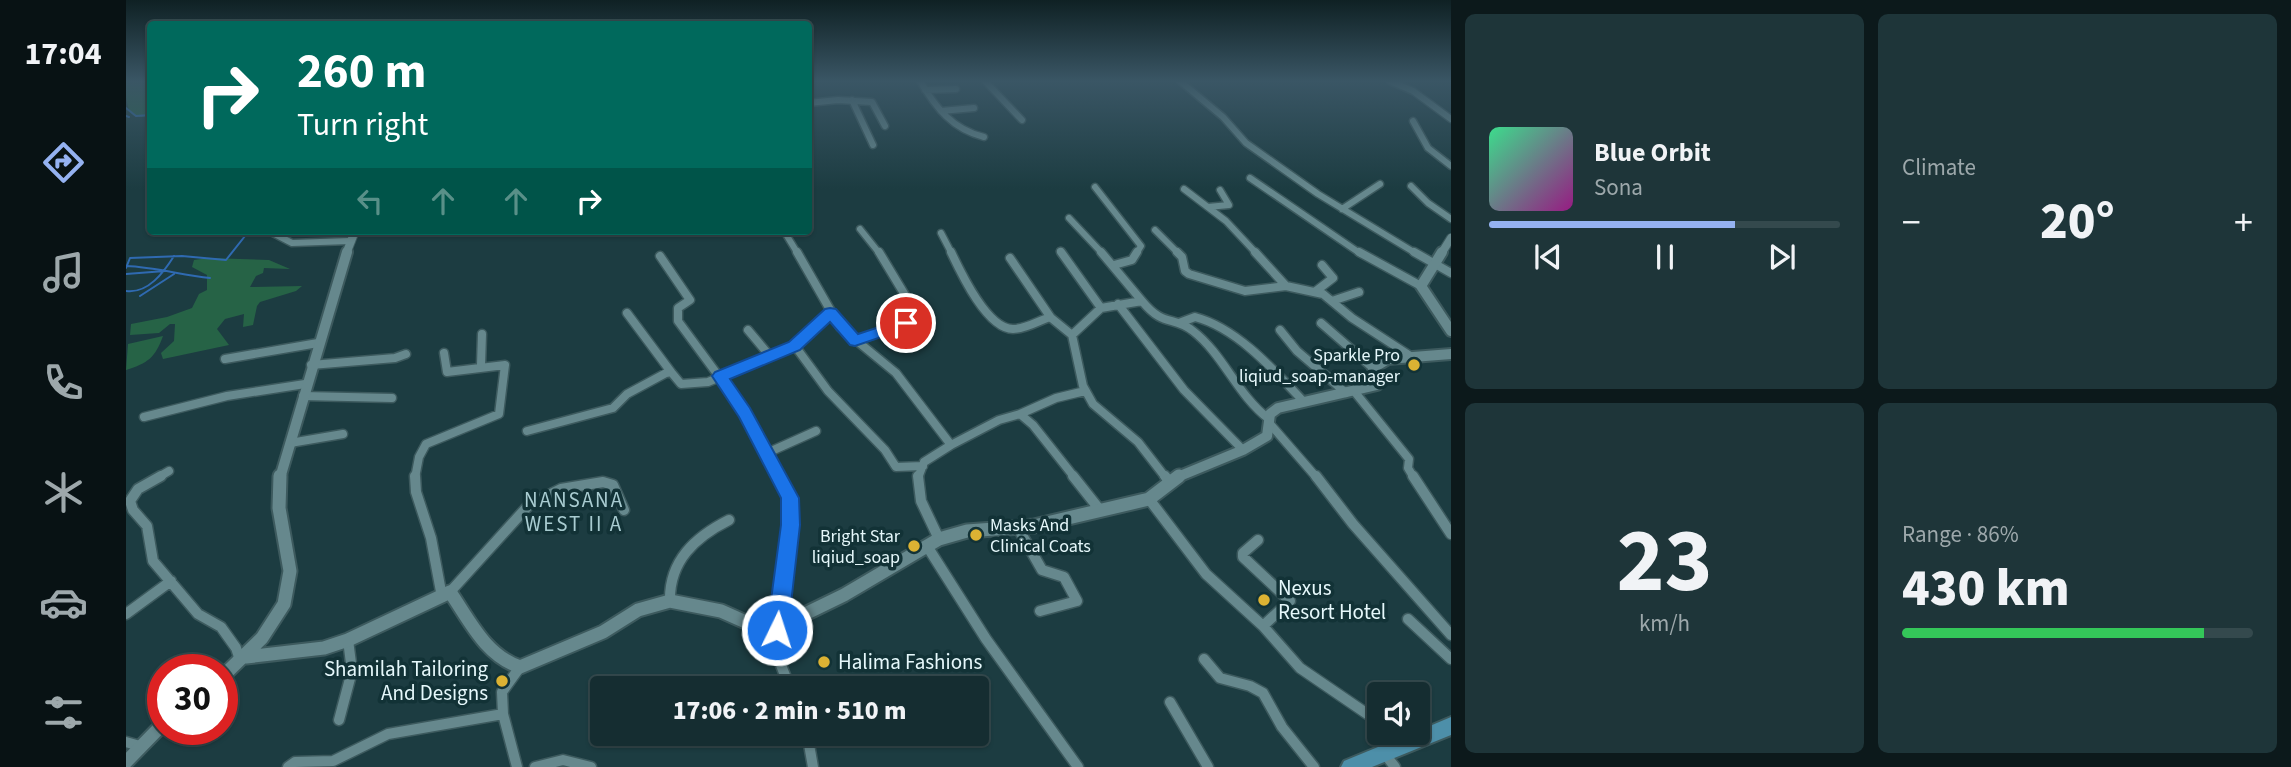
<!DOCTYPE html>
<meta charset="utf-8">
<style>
:root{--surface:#152d31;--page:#1e3539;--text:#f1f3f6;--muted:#9da8ab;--line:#34494d;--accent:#95b2f1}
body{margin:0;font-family:"Source Sans 3",sans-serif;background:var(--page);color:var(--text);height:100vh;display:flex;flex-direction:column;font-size:26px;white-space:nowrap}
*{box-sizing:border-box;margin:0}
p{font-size:23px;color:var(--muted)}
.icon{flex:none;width:38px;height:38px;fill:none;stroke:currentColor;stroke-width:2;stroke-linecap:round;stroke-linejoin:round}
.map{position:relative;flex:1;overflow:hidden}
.panel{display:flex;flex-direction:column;gap:14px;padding:14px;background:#0c191b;width:840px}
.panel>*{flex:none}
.hud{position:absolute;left:21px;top:21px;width:665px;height:214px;border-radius:7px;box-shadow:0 2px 5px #0004,0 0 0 2px var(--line);background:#00695c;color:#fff;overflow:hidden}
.buttons{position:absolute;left:1241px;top:682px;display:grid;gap:14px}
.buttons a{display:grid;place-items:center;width:63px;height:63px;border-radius:7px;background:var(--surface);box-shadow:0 2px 5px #0004,0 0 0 2px var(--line);font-size:35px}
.speed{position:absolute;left:21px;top:654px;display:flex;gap:14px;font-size:35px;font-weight:700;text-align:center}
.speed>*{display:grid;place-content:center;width:91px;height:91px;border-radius:50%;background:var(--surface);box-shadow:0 2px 5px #0004,0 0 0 2px var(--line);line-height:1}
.speed .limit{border:10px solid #d22;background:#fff;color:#111}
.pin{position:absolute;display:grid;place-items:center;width:60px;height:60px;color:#fff;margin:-30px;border:4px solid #fff;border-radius:50%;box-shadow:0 2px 7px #0007}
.me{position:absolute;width:77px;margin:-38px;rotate:4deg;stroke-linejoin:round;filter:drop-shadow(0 0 5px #0008)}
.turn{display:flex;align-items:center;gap:24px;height:147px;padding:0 35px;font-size:32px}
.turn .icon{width:91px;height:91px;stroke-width:2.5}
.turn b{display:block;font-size:49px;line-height:60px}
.lanes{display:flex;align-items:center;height:66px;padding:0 35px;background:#0003;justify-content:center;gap:35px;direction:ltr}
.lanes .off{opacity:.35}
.big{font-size:52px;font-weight:800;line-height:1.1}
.panel .card{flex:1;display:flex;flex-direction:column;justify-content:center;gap:10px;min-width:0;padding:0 24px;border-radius:10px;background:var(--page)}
.panel .dial{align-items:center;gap:0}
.dial b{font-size:91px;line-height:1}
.song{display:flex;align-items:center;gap:21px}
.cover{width:84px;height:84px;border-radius:10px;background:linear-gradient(135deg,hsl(150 70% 55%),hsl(310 70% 35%))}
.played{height:7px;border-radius:4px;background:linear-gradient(90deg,var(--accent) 70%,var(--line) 70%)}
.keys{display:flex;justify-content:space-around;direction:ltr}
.heat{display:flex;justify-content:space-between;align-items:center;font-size:38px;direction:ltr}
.charge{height:10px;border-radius:5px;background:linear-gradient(90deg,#34c759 86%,var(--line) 0)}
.panel .tiles{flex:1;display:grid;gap:14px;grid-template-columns:repeat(2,1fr)}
.trip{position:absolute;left:464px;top:676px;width:399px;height:70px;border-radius:7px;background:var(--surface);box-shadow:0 2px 5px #0004,0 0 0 2px var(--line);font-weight:800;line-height:70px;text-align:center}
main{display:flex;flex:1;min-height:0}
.tabs{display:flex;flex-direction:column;width:126px;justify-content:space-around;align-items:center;background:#081214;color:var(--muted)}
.tabs .icon{width:49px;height:49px}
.tabs .selected{color:var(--accent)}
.tabs b{font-size:32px;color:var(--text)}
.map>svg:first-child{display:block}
.green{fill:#266346}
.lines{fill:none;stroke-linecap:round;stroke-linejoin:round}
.stream{stroke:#2f6ab1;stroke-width:2}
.minor-far2-casing{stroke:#3d5a5e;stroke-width:9}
.minor-far1-casing{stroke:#3d5a5e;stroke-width:11}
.minor-casing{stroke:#3d5a5e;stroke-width:13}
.tertiary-far2-casing{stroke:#3d5a5e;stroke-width:10}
.tertiary-far1-casing{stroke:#3d5a5e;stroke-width:14}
.tertiary-casing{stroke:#3d5a5e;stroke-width:17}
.primary-casing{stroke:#3d5a5e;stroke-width:4}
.minor-far2{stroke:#66888d;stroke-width:6}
.minor-far1{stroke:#66888d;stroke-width:8}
.minor{stroke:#66888d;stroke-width:10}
.tertiary-far2{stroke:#66888d;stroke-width:8}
.tertiary-far1{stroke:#66888d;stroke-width:10}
.tertiary{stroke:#66888d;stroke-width:13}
.primary{fill:#4d8fa9;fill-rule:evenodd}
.route{fill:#1a73e8;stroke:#114b97;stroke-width:2}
.poi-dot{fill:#dcb233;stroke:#123236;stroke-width:2.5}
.labels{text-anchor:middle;stroke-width:7;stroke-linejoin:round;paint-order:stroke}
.poi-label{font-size:18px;fill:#e6f8fb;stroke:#123236;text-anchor:end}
.quarter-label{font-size:21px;letter-spacing:2px;fill:#a9ccd1;stroke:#123236}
.near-poi-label{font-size:21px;fill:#e6f8fb;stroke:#123236;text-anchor:start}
</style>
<main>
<nav class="tabs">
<b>17:04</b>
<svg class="icon selected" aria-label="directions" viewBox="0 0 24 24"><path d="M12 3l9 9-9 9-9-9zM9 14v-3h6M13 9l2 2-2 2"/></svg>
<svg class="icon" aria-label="music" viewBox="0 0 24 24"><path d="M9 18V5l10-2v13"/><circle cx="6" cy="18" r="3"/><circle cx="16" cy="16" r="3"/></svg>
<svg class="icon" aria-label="phone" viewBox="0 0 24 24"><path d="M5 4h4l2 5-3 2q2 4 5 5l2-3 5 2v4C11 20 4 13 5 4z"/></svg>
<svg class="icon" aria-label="climate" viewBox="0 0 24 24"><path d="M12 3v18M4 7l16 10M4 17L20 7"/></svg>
<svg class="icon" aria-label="car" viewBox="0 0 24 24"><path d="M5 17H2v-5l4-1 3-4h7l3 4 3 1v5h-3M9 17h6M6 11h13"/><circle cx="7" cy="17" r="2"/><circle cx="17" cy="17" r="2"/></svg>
<svg class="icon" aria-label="filters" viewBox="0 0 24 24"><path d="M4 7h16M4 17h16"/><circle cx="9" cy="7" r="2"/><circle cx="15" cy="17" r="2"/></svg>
</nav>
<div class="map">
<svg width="1325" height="767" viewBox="0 0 1325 767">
<rect width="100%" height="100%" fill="#1c3c41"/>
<path class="green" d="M0 81H24V115C0 124 0 102 0 81Z
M82 258 143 260 164 269 138 268 137 273 130 276 124 287 176 286 170 291 134 302 131 306 127 325 117 327 118 314 99 319 91 329 103 345 37 359 35 353 48 341 49 324H44L33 333 4 335 5 324 41 317 66 308 73 294 81 290V275L66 267 68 260Z
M37 336C29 358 22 363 0 370L2 344Z"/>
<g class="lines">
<path class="stream" d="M0 108 10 116 24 115
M0 116 3 117
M0 266C29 267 55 275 84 278
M0 268 4 258 56 256 100 260 123 231
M0 274 39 271
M0 291C22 294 38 272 48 256
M14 296 48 274"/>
<defs>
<path id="minor-far2" d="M794 81C810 108 826 129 858 137
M859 81 896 120
M1054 81 1097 117 1120 143 1192 194 1291 254
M1264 81 1287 91 1325 119
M682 88 684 103
M799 90 830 89
M726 100 747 145
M682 103 712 100 746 102 759 126
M815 111 848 108
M1287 121 1302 148 1325 166
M1124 178 1235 254
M1285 186 1302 203 1325 219
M969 187 1015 246 1010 254
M1058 189 1100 221 1131 254
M1082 207 1103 205 1094 190
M1216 209 1254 184
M943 218 977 254
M734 229 754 254
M1029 230 1053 254
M143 231 166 243 223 241
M658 231 672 254
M815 233 826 254
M934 251 936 254"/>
<path id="minor-far1" d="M671 252 714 327 770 373 825 445 798 462 792 478
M825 252C835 273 861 329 887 329 900 329 912 321 924 317L946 335
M935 252 975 308
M975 252 1016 301 975 308 946 335 957 386 967 404 1012 442 1040 478
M1051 252 1056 257 1059 271 1063 274 1119 291 1160 286
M1129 252 1160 286 1197 294 1226 318 1286 357
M1233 252 1295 286
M1288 252 1325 273
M534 256 564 300 552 308V321L611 401 653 478
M884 258 925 318
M988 265 1006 260 1011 252
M1190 291 1207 278 1196 265
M1016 301C1038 328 1047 315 1067 331 1098 355 1111 395 1143 419
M1206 301 1233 292
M992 304 1058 390 1117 450
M501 313 545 372
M1053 323 1069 317C1111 328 1148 370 1177 401
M1195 323 1247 368
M622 330 643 355
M1154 330 1171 351 1220 393
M729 341 784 321 788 310 753 252
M669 346 702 391 759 450 770 467 797 466
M99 359 192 343
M185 365 269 358 280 354
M355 365 356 334
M1228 391 1283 459 1282 468 1288 478
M177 396 266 398
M894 414 930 398 959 391
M18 417 101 396 179 384
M1144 424 1191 478
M401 431 487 408 501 394 540 373 545 372 555 384 582 382 669 346 704 313
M164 443 217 434
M825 445 873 420 894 414 907 425 949 478
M641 453 690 431
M31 478 43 471
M289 478 293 457 300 444 373 414 379 365 321 372 318 353"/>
<path id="minor" d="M35 476 12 489 4 501 7 510 21 526 27 561 72 614 95 627 110 648 114 660
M289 476 290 492 305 538 316 597
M792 476 795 501 813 539
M947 476 974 510
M1039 476 1043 481
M1190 476 1227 524 1325 635
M1287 476 1325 534
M1023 499 1080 574 1137 626 1174 668 1253 722
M892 528 916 570 938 577 951 601 914 611
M1132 540 1117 553V557L1164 601 1137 626
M801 546 860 639 952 767
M324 592 403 505 435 489 477 482 487 485 498 510
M544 601C543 561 569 537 603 520
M0 614 45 581
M1282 619 1325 659
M651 630 657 563 664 525V498L652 476
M642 632 664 688
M1078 659 1094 678 1124 686 1137 693 1156 727 1188 767
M1044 702 1082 767
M213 720 226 671 222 640
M681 733 687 767
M1269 733 1283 742
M0 742 14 746
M1258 753 1269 767
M162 767 169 762 207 761 262 734 377 714
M391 767 377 714 376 692 394 667
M409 767 437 760 465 767"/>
<path id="tertiary-far2" d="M220 254 229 231
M1315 254 1325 238"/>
<path id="tertiary-far1" d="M1316 252 1295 286 1325 331
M154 478 221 252
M1049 478 1117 450 1141 436 1144 414 1152 408 1251 385 1252 376 1247 368 1262 359 1325 354"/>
<path id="tertiary" d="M120 657 198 648 222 640 324 592C344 621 359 655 394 667L477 632 512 610 544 601 595 611 642 632 718 595 813 539 841 531 908 526 1023 499 1053 476
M96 677 136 638 158 604 164 571 153 508 154 476
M0 762 37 724"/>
<path id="primary" d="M1325 717V735L1246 767H1215L1218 761 1286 733H1292V731Z"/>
</defs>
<use href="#minor-far2" class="minor-far2-casing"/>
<use href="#minor-far1" class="minor-far1-casing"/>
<use href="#minor" class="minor-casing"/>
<use href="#tertiary-far2" class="tertiary-far2-casing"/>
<use href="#tertiary-far1" class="tertiary-far1-casing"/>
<use href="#tertiary" class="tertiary-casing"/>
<use href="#primary" class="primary-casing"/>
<use href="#minor-far2" class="minor-far2"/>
<use href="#minor-far1" class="minor-far1"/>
<use href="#minor" class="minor"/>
<use href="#tertiary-far2" class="tertiary-far2"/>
<use href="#tertiary-far1" class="tertiary-far1"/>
<use href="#tertiary" class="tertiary"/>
<use href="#primary" class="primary"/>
</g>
<linearGradient id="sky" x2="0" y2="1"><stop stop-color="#0f2124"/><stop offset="0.43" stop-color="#3a5665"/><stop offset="1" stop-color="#3a5665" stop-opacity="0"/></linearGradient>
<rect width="1325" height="189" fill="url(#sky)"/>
<path class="route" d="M704 308 710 309 732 334 780 318 787 323 785 327 729 346 724 345 704 322 674 350 604 379 624 408 673 498 674 525 662 630 659 637 651 640 644 637 641 630 655 525V498L613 417 586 376 589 372 663 342 699 309Z"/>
<g class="poi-dot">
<circle cx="1288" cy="365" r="7"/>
<circle cx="850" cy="535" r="7"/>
<circle cx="788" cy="546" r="7"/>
<circle cx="1138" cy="600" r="7"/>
<circle cx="698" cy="662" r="7"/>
<circle cx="376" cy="681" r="7"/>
</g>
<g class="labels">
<g class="poi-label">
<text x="1274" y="361">Sparkle Pro<tspan x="1274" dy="21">liqiud_soap-manager</tspan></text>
<text x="864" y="531" text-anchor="start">Masks And<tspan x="864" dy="21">Clinical Coats</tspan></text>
<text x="774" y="542">Bright Star<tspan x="774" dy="21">liqiud_soap</tspan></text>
</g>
<g class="quarter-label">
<text x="448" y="507">NANSANA<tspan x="448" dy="24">WEST II A</tspan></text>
</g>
<g class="near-poi-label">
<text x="1152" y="595">Nexus<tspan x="1152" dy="24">Resort Hotel</tspan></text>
<text x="712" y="669">Halima Fashions</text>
<text x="362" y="676" text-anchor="end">Shamilah Tailoring<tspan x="362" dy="24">And Designs</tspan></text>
</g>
</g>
</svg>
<div class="buttons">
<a><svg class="icon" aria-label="sound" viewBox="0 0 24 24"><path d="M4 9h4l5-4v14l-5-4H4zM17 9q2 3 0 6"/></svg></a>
</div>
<div class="speed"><div class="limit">30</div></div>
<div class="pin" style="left:780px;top:323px;background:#d93025"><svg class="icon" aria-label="arrive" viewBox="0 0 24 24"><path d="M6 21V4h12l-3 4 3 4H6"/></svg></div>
<svg class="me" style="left:651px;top:630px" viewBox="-20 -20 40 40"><circle r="17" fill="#1a73e8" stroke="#fff" stroke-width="3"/><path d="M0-11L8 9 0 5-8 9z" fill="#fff"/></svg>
<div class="trip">17:06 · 2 min · 510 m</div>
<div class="hud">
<div class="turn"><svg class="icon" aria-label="right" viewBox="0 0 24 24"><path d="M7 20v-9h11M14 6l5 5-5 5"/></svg><div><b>260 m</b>Turn right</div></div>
<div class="lanes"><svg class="icon off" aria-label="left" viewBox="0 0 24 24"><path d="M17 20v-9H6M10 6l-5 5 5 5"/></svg><svg class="icon off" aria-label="ahead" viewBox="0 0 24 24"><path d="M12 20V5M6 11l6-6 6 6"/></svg><svg class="icon off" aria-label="ahead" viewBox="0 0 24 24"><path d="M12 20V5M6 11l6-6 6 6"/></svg><svg class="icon" aria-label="right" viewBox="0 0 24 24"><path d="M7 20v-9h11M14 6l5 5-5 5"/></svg></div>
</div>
</div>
<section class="panel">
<div class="tiles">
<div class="card">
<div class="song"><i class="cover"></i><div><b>Blue Orbit</b><p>Sona</p></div></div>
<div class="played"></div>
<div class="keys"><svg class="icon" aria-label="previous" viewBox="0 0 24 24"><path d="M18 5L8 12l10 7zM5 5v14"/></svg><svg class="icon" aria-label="pause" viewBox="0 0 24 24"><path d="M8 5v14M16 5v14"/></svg><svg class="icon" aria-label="next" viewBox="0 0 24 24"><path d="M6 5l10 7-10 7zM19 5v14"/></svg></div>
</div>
<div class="card"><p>Climate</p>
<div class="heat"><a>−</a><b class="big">20°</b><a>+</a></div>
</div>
<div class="card dial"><b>23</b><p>km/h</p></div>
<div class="card"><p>Range · 86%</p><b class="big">430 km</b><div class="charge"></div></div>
</div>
</section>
</main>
